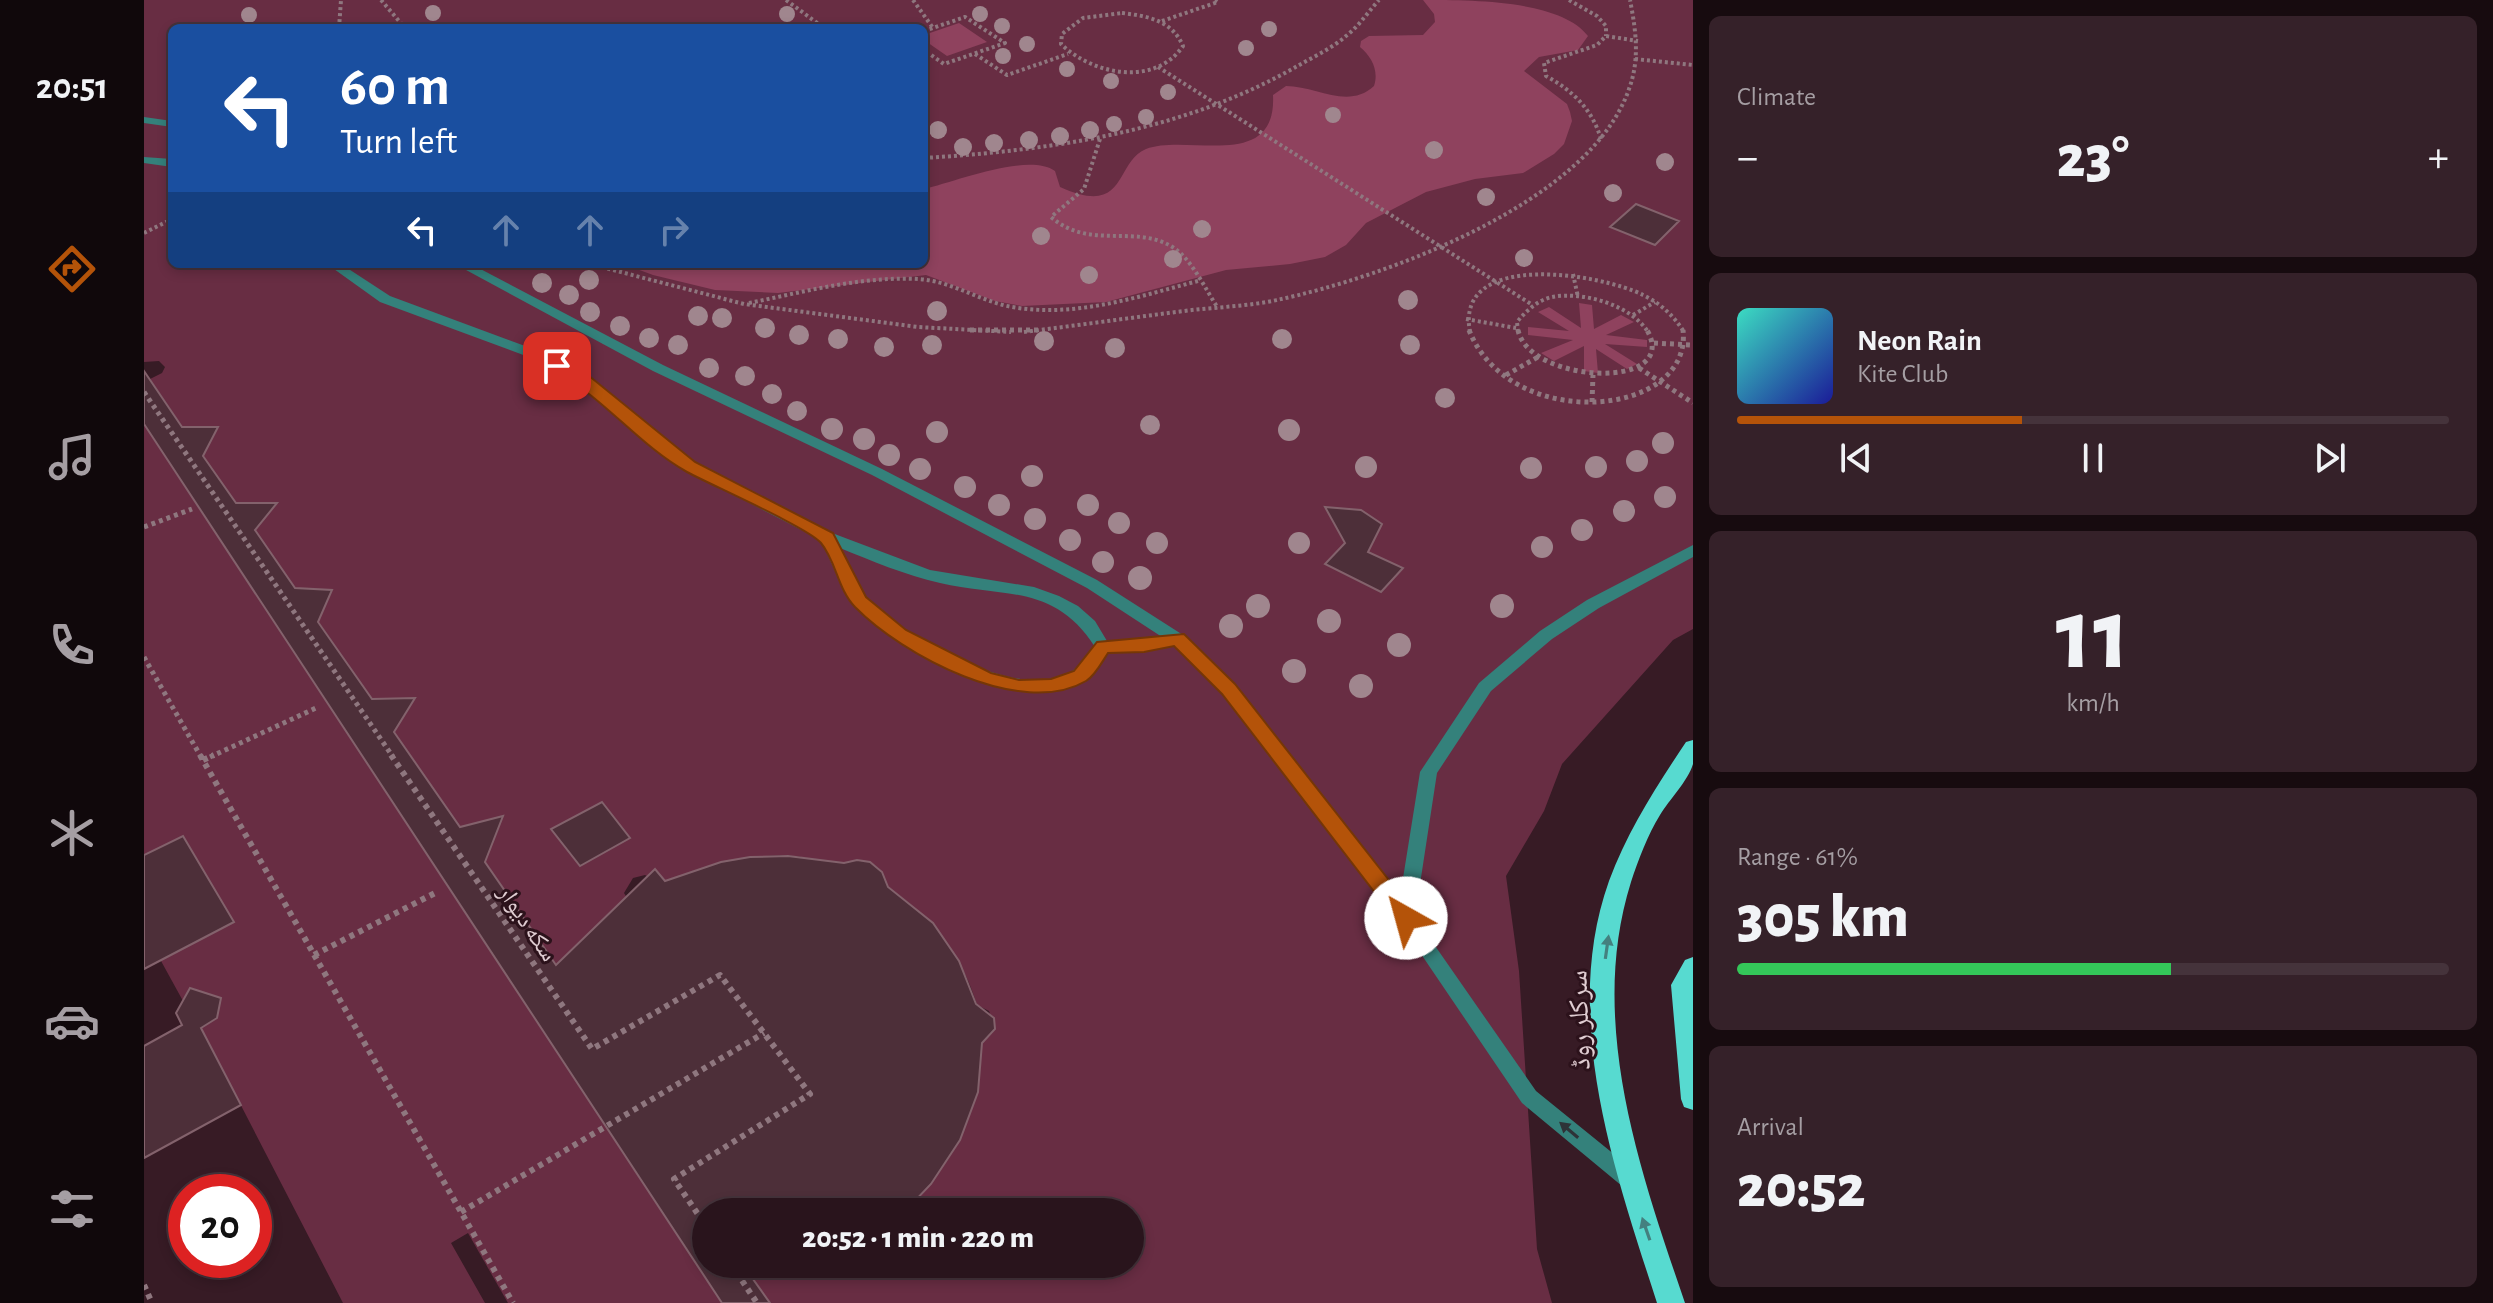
<!DOCTYPE html>
<meta charset="utf-8">
<style>
:root{--surface:#29141c;--page:#352129;--text:#f1f3f6;--muted:#a59ea3;--line:#45333b;--accent:#b45309}
body{margin:0;font-family:"Alegreya Sans","Noto Naskh Arabic",sans-serif;background:var(--page);color:var(--text);height:100vh;display:flex;flex-direction:column;font-size:30px;white-space:nowrap}
*{box-sizing:border-box;margin:0}
p{font-size:26px;color:var(--muted)}
.icon{flex:none;width:44px;height:44px;fill:none;stroke:currentColor;stroke-width:2;stroke-linecap:round;stroke-linejoin:round}
.map{position:relative;flex:1;overflow:hidden}
.sheet{display:flex;flex-direction:column;gap:16px;padding:16px;background:#170b0f;width:800px}
.sheet>*{flex:none}
.banner{position:absolute;left:24px;top:24px;width:760px;height:244px;border-radius:12px;box-shadow:0 4px 12px #0003,0 0 0 2px var(--line);background:#1a4fa0;color:#fff;overflow:hidden}
.speed{position:absolute;left:24px;top:1174px;display:flex;gap:16px;font-size:40px;font-weight:700;text-align:center}
.speed>*{display:grid;place-content:center;width:104px;height:104px;border-radius:50%;background:var(--surface);box-shadow:0 4px 12px #0003,0 0 0 2px var(--line);line-height:1}
.speed .limit{border:12px solid #d22;background:#fff;color:#111}
.pin{position:absolute;display:grid;place-items:center;width:68px;height:68px;color:#fff;margin:-34px;border-radius:16px;box-shadow:0 4px 12px #0006}
.me{position:absolute;width:88px;margin:-44px;rotate:322deg;stroke-linejoin:round;filter:drop-shadow(0 0 6px #0008)}
.turn{display:flex;align-items:center;gap:28px;height:168px;padding:0 40px;font-size:36px}
.turn .icon{width:104px;height:104px;stroke-width:2.5}
.turn b{display:block;font-size:56px;line-height:68px}
.lanes{display:flex;align-items:center;height:76px;padding:0 40px;background:#0003;justify-content:center;gap:40px;direction:ltr}
.lanes .off{opacity:.35}
.big{font-size:60px;font-weight:800;line-height:1.1}
.sheet .card{flex:1;display:flex;flex-direction:column;justify-content:center;gap:12px;min-width:0;padding:0 28px;border-radius:12px;background:var(--page)}
.sheet .dial{align-items:center;gap:0}
.dial b{font-size:104px;line-height:1}
.song{display:flex;align-items:center;gap:24px}
.cover{width:96px;height:96px;border-radius:12px;background:linear-gradient(135deg,hsl(170 70% 55%),hsl(240 70% 35%))}
.played{height:8px;border-radius:4px;background:linear-gradient(90deg,var(--accent) 40%,var(--line) 40%)}
.keys{display:flex;justify-content:space-around;direction:ltr}
.heat{display:flex;justify-content:space-between;align-items:center;font-size:44px;direction:ltr}
.charge{height:12px;border-radius:6px;background:linear-gradient(90deg,#34c759 61%,var(--line) 0)}
.trip{position:absolute;left:548px;top:1198px;width:452px;height:80px;border-radius:40px;background:var(--surface);box-shadow:0 4px 12px #0003,0 0 0 2px var(--line);font-weight:800;line-height:80px;text-align:center}
main{display:flex;flex:1;min-height:0}
.tabs{display:flex;flex-direction:column;width:144px;justify-content:space-around;align-items:center;background:#10080b;color:var(--muted)}
.tabs .icon{width:56px;height:56px}
.tabs .current{color:var(--accent)}
.tabs b{font-size:36px;color:var(--text)}
.map>svg:first-child{display:block}
.green{fill:#682d43;fill-rule:evenodd}
.water{fill:#8f425e}
.building{fill:#4d2f39;stroke:#83626c;stroke-width:2}
.lines{fill:none;stroke-linecap:round;stroke-linejoin:round}
.path-far2{stroke:#8f777f;stroke-width:4;stroke-dasharray:3 3;stroke-linecap:butt}
.path-far1{stroke:#8f777f;stroke-width:5;stroke-dasharray:4 4;stroke-linecap:butt}
.path{stroke:#8f777f;stroke-width:6;stroke-dasharray:5 5;stroke-linecap:butt}
.service{fill:#34817b;fill-rule:evenodd}
.primary{fill:#57dad0;fill-rule:evenodd}
.tree{fill:#a0868e}
.oneway{fill:#44807f}
.oneway2{fill:#2e3338}
.route{fill:#b45309;stroke:#753606;stroke-width:2}
.labels{text-anchor:middle;stroke-width:6;stroke-linejoin:round;paint-order:stroke}
.street-label{font-size:24px;fill:#e0cdd2;stroke:#2c121b}
.near-street-label{font-size:28px;fill:#e0cdd2;stroke:#2c121b}
</style>
<main>
<nav class="tabs">
<b>20:51</b>
<svg class="icon current" aria-label="directions" viewBox="0 0 24 24"><path d="M12 3l9 9-9 9-9-9zM9 14v-3h6M13 9l2 2-2 2"/></svg>
<svg class="icon" aria-label="music" viewBox="0 0 24 24"><path d="M9 18V5l10-2v13"/><circle cx="6" cy="18" r="3"/><circle cx="16" cy="16" r="3"/></svg>
<svg class="icon" aria-label="phone" viewBox="0 0 24 24"><path d="M5 4h4l2 5-3 2q2 4 5 5l2-3 5 2v4C11 20 4 13 5 4z"/></svg>
<svg class="icon" aria-label="climate" viewBox="0 0 24 24"><path d="M12 3v18M4 7l16 10M4 17L20 7"/></svg>
<svg class="icon" aria-label="car" viewBox="0 0 24 24"><path d="M5 17H2v-5l4-1 3-4h7l3 4 3 1v5h-3M9 17h6M6 11h13"/><circle cx="7" cy="17" r="2"/><circle cx="17" cy="17" r="2"/></svg>
<svg class="icon" aria-label="filters" viewBox="0 0 24 24"><path d="M4 7h16M4 17h16"/><circle cx="9" cy="7" r="2"/><circle cx="15" cy="17" r="2"/></svg>
</nav>
<div class="map">
<svg width="1549" height="1303" viewBox="0 0 1549 1303">
<rect width="100%" height="100%" fill="#371b25"/>
<path class="green" d="M0 0H1549V629L1529 640 1418 764 1400 811 1362 876 1375 971 1393 1249 1408 1303H626L608 1277 668 1264H986V1212H759L787 1184 816 1140 834 1092 838 1043 851 1029 845 1011 833 1005C817 952 785 914 739 884L738 872C725 856 715 863 699 863 683 864 665 857 649 856 603 853 559 866 516 883L501 875 489 878 480 893 485 901 462 917 414 967 334 851 349 842 350 830C340 821 329 820 318 830L245 724 256 699 245 698 232 705 167 611 179 590 169 589 155 594 52 446 67 429 55 427 42 432 6 379 18 373 21 367 15 361 0 362ZM28 28H780V264H28Z
M0 424 578 1303H364L324 1233 307 1243 341 1303H199L57 1028 77 998 58 992 39 1001 0 930Z"/>
<path class="water" d="M1279 0C1328 0 1417 0 1444 36L1434 50 1395 57 1380 71 1423 104 1426 112 1428 121 1420 144 1410 154 1379 173 1331 179 1282 192 1222 223 1202 245 1181 257 1146 264 1082 270 962 302 878 306 851 301 782 275 634 293 571 290 509 275 479 264H780V189C810 182 884 152 911 171L916 187C984 218 970 162 1002 149 1043 133 1133 173 1129 95L1142 86C1172 86 1204 110 1230 86 1235 71 1228 57 1216 47L1217 41 1225 36 1279 35 1291 22 1290 14Z
M815 23 843 42 803 56 780 40V35Z
M1435 303 1448 305 1450 329 1477 315 1490 322 1462 335 1503 340V347L1461 344 1493 364 1483 369 1452 349 1454 373 1440 371V346L1410 361 1397 353 1429 340 1384 335V327L1425 331 1394 312 1405 307 1437 328Z"/>
<path class="building" d="M1492 204 1535 221 1511 245 1466 227Z
M0 371 38 427H74L59 456 92 503H133L111 530 151 588 188 590 174 622 228 699 271 698 250 732 316 827 359 816 341 862 412 965 511 869 521 881 577 862 606 857 644 856 700 863 713 860 726 862 738 872 744 887 789 923 815 961 832 1004 850 1018 851 1029 838 1043 834 1092 816 1140 787 1184 767 1205 759 1212H562V1264H668L609 1279 626 1303H578L0 424Z
M1181 507 1217 510 1238 524 1224 552 1259 568 1237 592 1181 564 1201 543Z
M458 802 486 838 436 866 407 829Z
M39 836 90 922 0 969V855Z
M46 988 77 998 73 1018 57 1028 97 1105 0 1158V1046L38 1025 32 1013Z"/>
<g class="lines">
<path class="path-far2" d="M237 0 261 28
M642 0 680 28
M769 0 789 28
M1425 0 1453 16 1462 26V36
M978 13C1003 16 1028 20 1039 46 1011 87 949 75 917 44L918 34 939 18Z
M1018 21 1074 2 1071 0
M195 28 197 0
M780 31 821 17 861 43 800 64 780 50
M831 54 863 75 924 54
M1491 59 1549 65
M1014 67 1387 304
M956 139 940 189 907 217C946 251 992 223 1030 248 1049 261 1061 289 1074 308
M1457 139C1448 109 1429 91 1402 76L1400 63 1453 45 1462 36 1494 41
M780 158C909 150 1036 132 1150 68 1167 58 1187 49 1202 36 1215 26 1224 12 1235 0
M0 233 28 219
M446 264 600 304 774 327 867 332
M1429 274 1434 297
M605 303C660 292 717 276 774 279 808 281 835 301 868 307 931 318 993 297 1054 281
M1489 315 1511 302
M1322 319 1372 328
M880 332C936 325 992 317 1048 310 1076 307 1105 306 1133 300 1241 277 1446 203 1485 89 1496 59 1492 31 1486 0
M1326 332C1310 249 1458 274 1499 295 1516 303 1530 316 1540 332
M1374 332 1373 322C1382 311 1394 300 1408 297 1439 291 1487 305 1504 332"/>
<path class="path-far1" d="M826 330H896
M1325 330C1366 434 1549 418 1539 330
M1374 330C1385 384 1538 391 1503 330
M1510 343 1547 345
M1495 368 1549 403
M1362 375 1394 357
M0 392 249 757
M1448 402 1449 375
M0 527 48 509
M0 657 57 757
M66 757 172 708"/>
<path class="path" d="M56 755 369 1303
M247 755 448 1049 576 975 666 1094 530 1179 562 1226
M59 760 70 755
M170 955 293 892
M317 1212 620 1033
M587 1264 613 1303
M0 1285 8 1303"/>
<path class="service" d="M0 117 28 121V127L0 123Z
M0 157 28 159V167L0 163Z
M183 264H197L246 296 392 350 443 376 550 463 688 533 786 570 890 587 915 596 934 606 951 621 963 641 1000 640 1018 637 943 588 728 475 509 371 311 264H327L519 365 738 469 953 580 1039 635 1090 685 1256 897 1276 772 1335 683 1396 631 1443 600 1549 545V557L1455 608 1408 639 1347 691 1293 773 1271 917 1392 1091 1492 1172 1495 1179 1492 1186 1485 1189 1478 1186 1378 1103 1256 923 1078 693 1030 645 1000 652 963 653 949 672 930 685 904 693 882 692 859 688 830 678 787 658 738 629 711 607 695 580 677 540 540 469 433 382 382 356 236 302ZM696 548C728 561 761 575 796 583 859 598 910 583 951 647 942 658 933 670 920 676 872 699 752 634 721 597 709 583 703 564 696 548Z"/>
<path class="primary" d="M1549 740C1549 747 1549 757 1549 764 1544 781 1525 800 1516 815 1504 834 1494 861 1487 882 1443 1022 1496 1171 1541 1303H1513C1471 1172 1416 1018 1465 881 1484 830 1512 787 1542 742Z
M1549 957V1110L1540 1107 1537 1099 1527 985 1541 960Z"/>
</g>
<g class="tree">
<circle cx="289" cy="13" r="8"/>
<circle cx="643" cy="14" r="8"/>
<circle cx="836" cy="14" r="8"/>
<circle cx="105" cy="15" r="8"/>
<circle cx="858" cy="26" r="8"/>
<circle cx="1125" cy="29" r="8"/>
<circle cx="883" cy="44" r="8"/>
<circle cx="1102" cy="48" r="8"/>
<circle cx="859" cy="56" r="8"/>
<circle cx="923" cy="69" r="8"/>
<circle cx="967" cy="81" r="8"/>
<circle cx="1024" cy="92" r="8"/>
<circle cx="1189" cy="115" r="8"/>
<circle cx="1002" cy="117" r="8"/>
<circle cx="970" cy="124" r="8"/>
<circle cx="794" cy="130" r="9"/>
<circle cx="946" cy="130" r="9"/>
<circle cx="916" cy="136" r="9"/>
<circle cx="885" cy="140" r="9"/>
<circle cx="850" cy="143" r="9"/>
<circle cx="819" cy="147" r="9"/>
<circle cx="1290" cy="150" r="9"/>
<circle cx="1521" cy="162" r="9"/>
<circle cx="1469" cy="193" r="9"/>
<circle cx="1342" cy="197" r="9"/>
<circle cx="1058" cy="229" r="9"/>
<circle cx="897" cy="236" r="9"/>
<circle cx="1380" cy="258" r="9"/>
<circle cx="1029" cy="259" r="9"/>
<circle cx="945" cy="275" r="9"/>
<circle cx="445" cy="280" r="10"/>
<circle cx="398" cy="283" r="10"/>
<circle cx="425" cy="295" r="10"/>
<circle cx="1264" cy="300" r="10"/>
<circle cx="793" cy="311" r="10"/>
<circle cx="446" cy="312" r="10"/>
<circle cx="554" cy="316" r="10"/>
<circle cx="578" cy="318" r="10"/>
<circle cx="476" cy="326" r="10"/>
<circle cx="621" cy="328" r="10"/>
<circle cx="655" cy="335" r="10"/>
<circle cx="505" cy="338" r="10"/>
<circle cx="694" cy="339" r="10"/>
<circle cx="1138" cy="339" r="10"/>
<circle cx="900" cy="341" r="10"/>
<circle cx="534" cy="345" r="10"/>
<circle cx="788" cy="345" r="10"/>
<circle cx="1266" cy="345" r="10"/>
<circle cx="740" cy="347" r="10"/>
<circle cx="971" cy="348" r="10"/>
<circle cx="565" cy="368" r="10"/>
<circle cx="601" cy="376" r="10"/>
<circle cx="628" cy="394" r="10"/>
<circle cx="1301" cy="398" r="10"/>
<circle cx="653" cy="411" r="10"/>
<circle cx="1006" cy="425" r="10"/>
<circle cx="688" cy="429" r="11"/>
<circle cx="1145" cy="430" r="11"/>
<circle cx="793" cy="432" r="11"/>
<circle cx="720" cy="439" r="11"/>
<circle cx="1519" cy="443" r="11"/>
<circle cx="745" cy="455" r="11"/>
<circle cx="1493" cy="461" r="11"/>
<circle cx="1222" cy="467" r="11"/>
<circle cx="1452" cy="467" r="11"/>
<circle cx="1387" cy="468" r="11"/>
<circle cx="776" cy="469" r="11"/>
<circle cx="888" cy="476" r="11"/>
<circle cx="821" cy="487" r="11"/>
<circle cx="1521" cy="497" r="11"/>
<circle cx="855" cy="505" r="11"/>
<circle cx="944" cy="505" r="11"/>
<circle cx="1480" cy="511" r="11"/>
<circle cx="891" cy="519" r="11"/>
<circle cx="975" cy="523" r="11"/>
<circle cx="1438" cy="530" r="11"/>
<circle cx="926" cy="540" r="11"/>
<circle cx="1013" cy="543" r="11"/>
<circle cx="1155" cy="543" r="11"/>
<circle cx="1398" cy="547" r="11"/>
<circle cx="959" cy="562" r="11"/>
<circle cx="996" cy="578" r="12"/>
<circle cx="1114" cy="606" r="12"/>
<circle cx="1358" cy="606" r="12"/>
<circle cx="1185" cy="621" r="12"/>
<circle cx="1087" cy="626" r="12"/>
<circle cx="1255" cy="645" r="12"/>
<circle cx="1150" cy="671" r="12"/>
<circle cx="1217" cy="686" r="12"/>
</g>
<defs><path id="oneway-solid" d="M-6-.8H1V-3.2L6.5 0L1 3.2V.8H-6Z" transform="scale(2)"/></defs>
<g class="oneway">
<use href="#oneway-solid" transform="translate(1463 947) rotate(-82)"/>
<use href="#oneway-solid" transform="translate(1502 1229) rotate(-109)"/>
</g>
<use class="oneway2" href="#oneway-solid" transform="translate(1425 1130) rotate(-140)"/>
<path class="route" d="M413 361 444 375 551 462 689 533 722 597 762 630 847 673 875 680 907 679 930 671 953 642 1040 634 1091 684 1270 912 1273 918 1270 924H1255L1078 694 1030 646 1000 652 964 653C958 662 951 676 942 681 877 719 758 655 711 607 694 590 692 561 677 543 665 528 567 485 543 472 493 444 458 395 407 369L405 366Z"/>
<g class="labels">
<g class="street-label">
<text transform="translate(384 923) rotate(56)" y="8">سکه دیوار</text>
</g>
<g class="near-street-label">
<text transform="translate(1434 1020) rotate(-92)" y="10">سرکلر روڈ</text>
</g>
</g>
</svg>
<div class="speed"><div class="limit">20</div></div>
<div class="pin" style="left:413px;top:366px;background:#d93025"><svg class="icon" aria-label="arrive" viewBox="0 0 24 24"><path d="M6 21V4h12l-3 4 3 4H6"/></svg></div>
<svg class="me" style="left:1262px;top:918px" viewBox="-20 -20 40 40"><circle r="19" fill="#fff"/><path d="M0-13L10 11 0 6-10 11z" fill="#b45309"/></svg>
<div class="trip">20:52 · 1 min · 220 m</div>
<div class="banner">
<div class="turn"><svg class="icon" aria-label="left" viewBox="0 0 24 24"><path d="M17 20v-9H6M10 6l-5 5 5 5"/></svg><div><b>60 m</b>Turn left</div></div>
<div class="lanes"><svg class="icon" aria-label="left" viewBox="0 0 24 24"><path d="M17 20v-9H6M10 6l-5 5 5 5"/></svg><svg class="icon off" aria-label="ahead" viewBox="0 0 24 24"><path d="M12 20V5M6 11l6-6 6 6"/></svg><svg class="icon off" aria-label="ahead" viewBox="0 0 24 24"><path d="M12 20V5M6 11l6-6 6 6"/></svg><svg class="icon off" aria-label="right" viewBox="0 0 24 24"><path d="M7 20v-9h11M14 6l5 5-5 5"/></svg></div>
</div>
</div>
<section class="sheet">
<div class="card"><p>Climate</p>
<div class="heat"><a>−</a><b class="big">23°</b><a>+</a></div>
</div>
<div class="card">
<div class="song"><i class="cover"></i><div><b>Neon Rain</b><p>Kite Club</p></div></div>
<div class="played"></div>
<div class="keys"><svg class="icon" aria-label="previous" viewBox="0 0 24 24"><path d="M18 5L8 12l10 7zM5 5v14"/></svg><svg class="icon" aria-label="pause" viewBox="0 0 24 24"><path d="M8 5v14M16 5v14"/></svg><svg class="icon" aria-label="next" viewBox="0 0 24 24"><path d="M6 5l10 7-10 7zM19 5v14"/></svg></div>
</div>
<div class="card dial"><b>11</b><p>km/h</p></div>
<div class="card"><p>Range · 61%</p><b class="big">305 km</b><div class="charge"></div></div>
<div class="card"><p>Arrival</p><b class="big">20:52</b></div>
</section>
</main>
